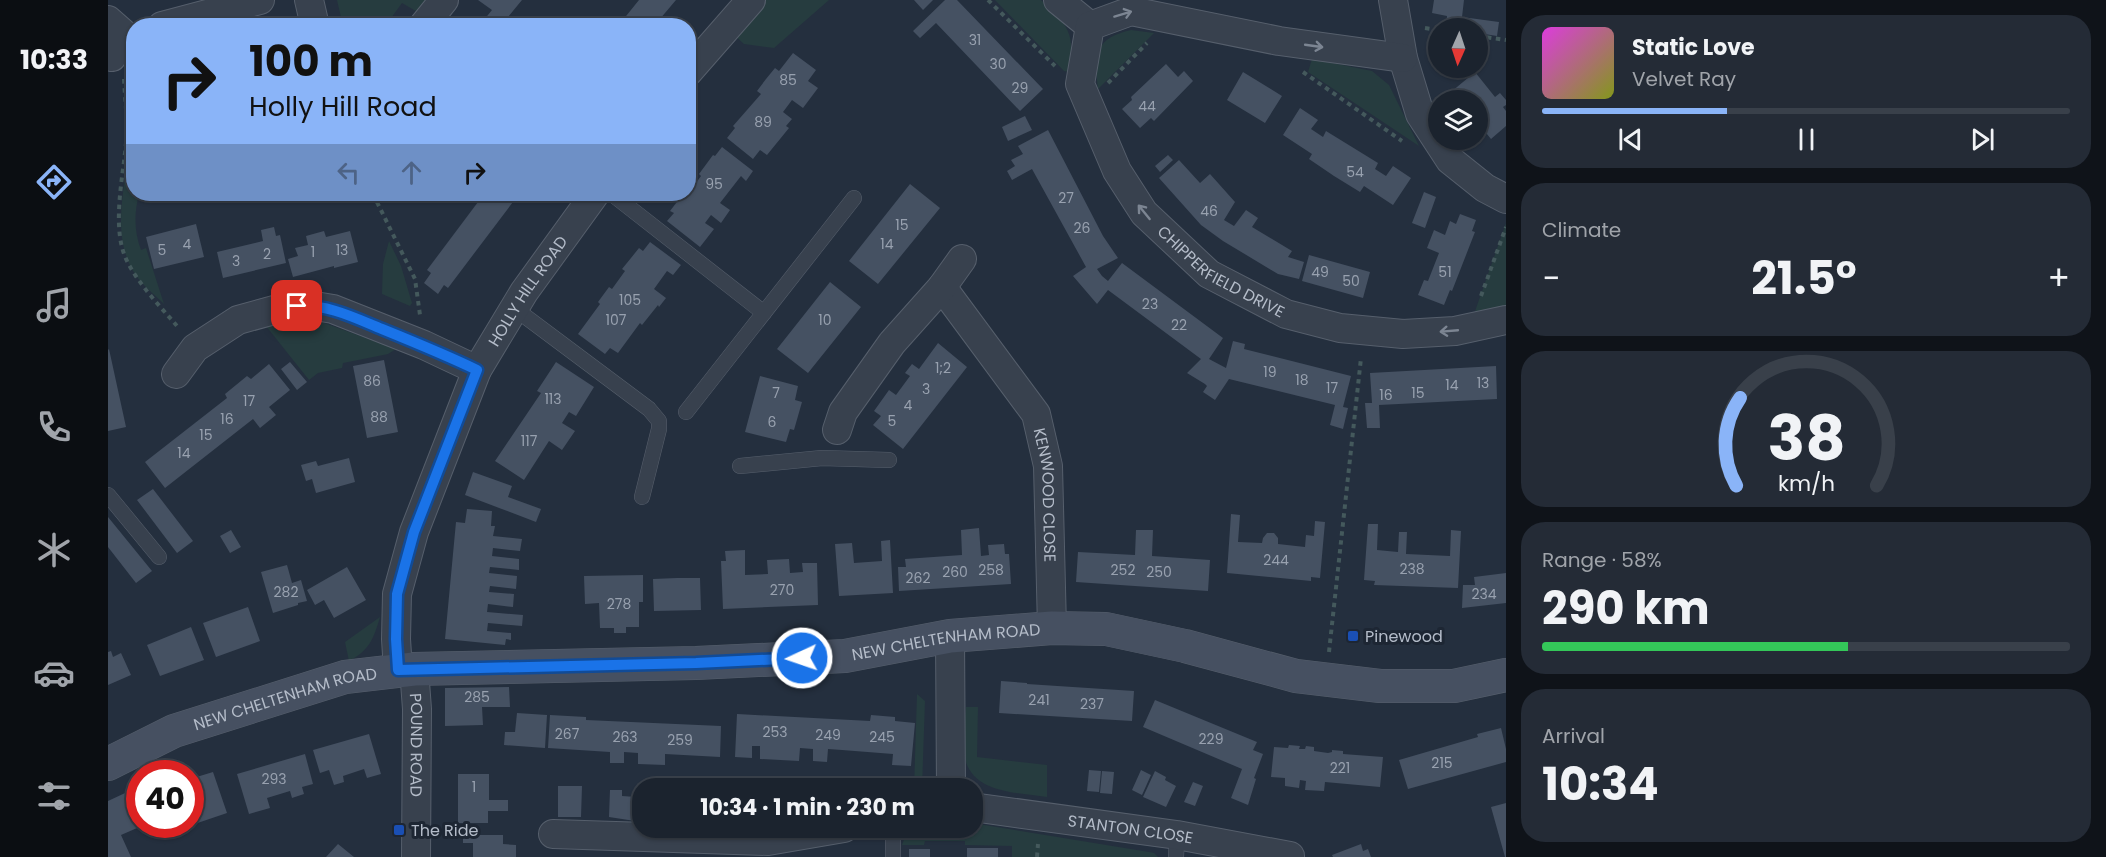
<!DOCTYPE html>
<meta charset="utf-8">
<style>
:root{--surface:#1b232e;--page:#242b36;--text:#f1f3f6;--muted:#a0a4aa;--line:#39404a;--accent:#8ab4f8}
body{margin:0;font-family:Poppins,sans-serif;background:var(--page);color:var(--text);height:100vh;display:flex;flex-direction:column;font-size:22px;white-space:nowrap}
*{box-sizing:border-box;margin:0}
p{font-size:20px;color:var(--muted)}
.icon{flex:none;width:33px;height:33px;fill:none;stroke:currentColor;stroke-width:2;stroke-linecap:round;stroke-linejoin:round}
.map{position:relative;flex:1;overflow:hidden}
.sheet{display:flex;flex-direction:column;gap:15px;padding:15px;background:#0f1319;width:600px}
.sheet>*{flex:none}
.hud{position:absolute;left:18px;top:18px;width:570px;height:183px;border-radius:24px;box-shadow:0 2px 4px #0004,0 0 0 2px var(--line);background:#8ab4f8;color:#111;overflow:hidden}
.needle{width:39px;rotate:183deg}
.controls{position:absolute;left:1320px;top:18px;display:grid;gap:12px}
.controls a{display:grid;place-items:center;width:60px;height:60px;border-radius:50%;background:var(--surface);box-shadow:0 2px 4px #0004,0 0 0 2px var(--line);font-size:30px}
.speed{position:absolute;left:18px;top:760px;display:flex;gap:12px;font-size:30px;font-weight:700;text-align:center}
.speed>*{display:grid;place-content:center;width:78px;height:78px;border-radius:50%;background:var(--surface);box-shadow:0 2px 4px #0004,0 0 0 2px var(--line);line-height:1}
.speed .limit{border:9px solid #d22;background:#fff;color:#111}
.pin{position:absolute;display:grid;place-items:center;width:51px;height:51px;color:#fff;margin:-26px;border-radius:12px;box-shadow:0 3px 9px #0006}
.me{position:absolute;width:66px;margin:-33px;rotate:267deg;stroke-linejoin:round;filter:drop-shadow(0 0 4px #0008)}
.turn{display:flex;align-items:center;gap:21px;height:126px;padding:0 24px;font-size:27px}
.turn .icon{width:78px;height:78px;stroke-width:2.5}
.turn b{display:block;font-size:42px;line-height:51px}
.lanes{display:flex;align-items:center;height:57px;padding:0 24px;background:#0003;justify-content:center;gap:30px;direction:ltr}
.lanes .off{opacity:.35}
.big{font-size:45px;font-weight:700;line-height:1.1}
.sheet .tile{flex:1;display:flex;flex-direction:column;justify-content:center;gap:9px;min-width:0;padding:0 21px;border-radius:24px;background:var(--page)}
.sheet .dial{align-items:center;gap:0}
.dial svg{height:156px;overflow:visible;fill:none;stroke:var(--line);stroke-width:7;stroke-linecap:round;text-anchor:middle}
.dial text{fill:var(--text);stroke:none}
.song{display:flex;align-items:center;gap:18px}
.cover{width:72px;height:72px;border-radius:9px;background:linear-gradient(135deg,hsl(300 70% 55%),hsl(70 70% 35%))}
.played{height:6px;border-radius:3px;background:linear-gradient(90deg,var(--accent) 35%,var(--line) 35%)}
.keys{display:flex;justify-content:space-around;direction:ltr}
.heat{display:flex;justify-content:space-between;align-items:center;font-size:33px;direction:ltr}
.charge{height:9px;border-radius:4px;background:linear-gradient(90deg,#34c759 58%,var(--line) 0)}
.trip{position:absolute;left:524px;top:778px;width:351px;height:60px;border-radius:24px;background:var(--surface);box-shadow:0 2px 4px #0004,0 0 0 2px var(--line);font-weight:700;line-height:60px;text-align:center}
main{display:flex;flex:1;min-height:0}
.tabs{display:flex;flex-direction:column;width:108px;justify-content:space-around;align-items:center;background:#0b0e12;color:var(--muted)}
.tabs .icon{width:42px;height:42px}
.tabs .active{color:var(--accent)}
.tabs b{font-size:27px;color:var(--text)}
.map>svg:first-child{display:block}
.green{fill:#263c3f}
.building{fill:#455162}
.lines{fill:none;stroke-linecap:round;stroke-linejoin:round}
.lane-casing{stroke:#565f6c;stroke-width:16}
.street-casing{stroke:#565f6c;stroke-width:30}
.secondary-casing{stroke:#565f6c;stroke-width:34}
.path{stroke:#44595c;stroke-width:4;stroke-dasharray:4.5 4.5;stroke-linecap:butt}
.lane{stroke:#38414e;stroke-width:15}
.street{stroke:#38414e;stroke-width:28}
.secondary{stroke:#465061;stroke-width:33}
.oneway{stroke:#7c8592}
.route-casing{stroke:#114b97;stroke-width:15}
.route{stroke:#1a73e8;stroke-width:10}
.transit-dot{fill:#1a4fb4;stroke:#1d2633;stroke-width:2}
.labels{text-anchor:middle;stroke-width:6;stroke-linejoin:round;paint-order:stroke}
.number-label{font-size:14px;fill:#98a1af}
.street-label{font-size:16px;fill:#b4bcc9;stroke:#1d2633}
.poi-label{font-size:16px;fill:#b4bcc9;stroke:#1d2633;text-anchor:start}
</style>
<main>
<nav class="tabs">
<b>10:33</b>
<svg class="icon active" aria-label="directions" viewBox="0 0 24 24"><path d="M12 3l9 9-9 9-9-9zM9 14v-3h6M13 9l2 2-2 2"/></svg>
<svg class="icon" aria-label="music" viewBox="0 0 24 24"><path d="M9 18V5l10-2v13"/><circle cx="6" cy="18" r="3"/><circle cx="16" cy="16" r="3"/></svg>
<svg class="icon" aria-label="phone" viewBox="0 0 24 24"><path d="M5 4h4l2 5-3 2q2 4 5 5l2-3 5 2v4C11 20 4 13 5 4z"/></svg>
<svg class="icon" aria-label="climate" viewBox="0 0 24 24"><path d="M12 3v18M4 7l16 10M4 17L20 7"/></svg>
<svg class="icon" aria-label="car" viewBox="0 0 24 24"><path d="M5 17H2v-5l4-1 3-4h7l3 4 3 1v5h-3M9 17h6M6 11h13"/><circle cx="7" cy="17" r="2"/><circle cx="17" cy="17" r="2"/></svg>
<svg class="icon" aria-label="filters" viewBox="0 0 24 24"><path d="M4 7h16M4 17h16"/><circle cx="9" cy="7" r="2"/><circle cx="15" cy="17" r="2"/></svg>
</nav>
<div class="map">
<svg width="1398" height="857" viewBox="0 0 1398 857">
<rect width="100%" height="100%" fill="#242f3e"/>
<path class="green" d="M229 0H320L313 14 294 3 278 25 235 26Z
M658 0H721L666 48 636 44 625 34Z
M887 0H933C964 29 964 31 964 73L956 71Z
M1023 30 1046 33 990 89C986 56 985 39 1023 30Z
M25 49 26 194H31C26 213 26 231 33 250L38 248 56 304C47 295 34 285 27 274 0 233 20 180 22 135 24 110 18 83 18 58Z
M1204 59 1264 71 1281 85 1311 146 1200 72Z
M1398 223V311L1365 317Z
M281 241 293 266 304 303 302 306 274 294 275 264Z
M186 320H208L288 349 280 354 235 363 234 368 210 373 201 380 158 326Z
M272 617C266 638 261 651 241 661L237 642Z
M809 694 817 701 814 789H806Z
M858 707H870L869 757 939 765V797C908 792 862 794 856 754 853 739 857 722 858 707Z
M864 823 1041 852 1046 853 1050 857H904V846L857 845V841H817L816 845H794L798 834 802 828H864Z"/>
<path class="building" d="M370 0H414L396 22 392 19 386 26H371L384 10Z
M531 0H568L546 26H510Z
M806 0H825L815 10Z
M837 0H849L935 89 912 111 828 23 812 38 805 31Z
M1326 0H1356L1354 17 1391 22 1389 36 1370 33V28H1338L1339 16 1324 13Z
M685 53 708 70 700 81 710 88 695 108 684 100 675 112 684 119 678 126 681 128 659 155 652 150 645 159 619 138 627 128 625 126 653 94 649 91 658 79 667 68 671 71Z
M1058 64 1070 77 1076 71 1085 81 1046 121 1043 118 1032 128 1014 109 1024 100 1023 97Z
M1135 72 1174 96 1157 123 1119 100Z
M1367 72 1387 97 1392 93 1398 100V105L1395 107 1398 111V126L1383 139 1370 123V100H1351L1343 92Z
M1192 108 1210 120 1203 129 1215 137 1218 131 1270 163 1267 169 1278 176 1285 166 1303 178 1285 205 1256 186 1252 192 1226 176 1201 159 1204 154 1175 135Z
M917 116 924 130 900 141 894 127Z
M940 130 995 236 1010 258 989 269 994 276 1000 281 1014 263 1115 338 1101 359 1118 368 1125 341 1137 344 1136 349 1243 376 1235 407 1240 408 1235 429 1222 425 1227 405 1121 379 1107 400 1095 392 1099 386 1097 384 1079 373 1093 359 1000 290 989 304 965 276 978 267 924 169 904 180 899 171 907 166 903 160 915 154 910 146Z
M614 147 645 171 638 181 633 176 612 203 622 210 613 223 603 215 597 223 606 229 592 247 559 221 566 213 562 211 575 194H580L593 176 591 174 605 155 607 156Z
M1060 155 1065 160 1052 172 1047 166Z
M1071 160 1092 183 1102 174 1127 202 1116 220 1126 226 1138 210 1150 218 1144 227 1184 251 1180 257 1196 262 1191 279 1170 274 1115 241 1093 225 1051 178Z
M802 184 832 208 770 284 741 261Z
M1316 192 1328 197 1317 228 1304 223Z
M376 194H411L340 288 336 285 330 294 316 283 323 273 319 270Z
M1352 214 1368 220 1364 231 1367 232 1344 291 1342 290 1336 305 1310 295 1316 280 1320 281 1331 253 1319 248 1326 230 1337 235 1342 221 1348 224Z
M88 224 96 257 46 269 38 237Z
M166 227 168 236 172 235 178 263 115 278 109 252 155 241 153 230Z
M216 231 218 237 242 231 250 262 226 268V266L185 277 180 259 190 256 187 248 200 245 198 236Z
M542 242 573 265 565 275 559 271 546 289 558 298 551 307 550 305 534 325 532 323 510 353 502 348 497 354 470 334 492 304 490 302 501 287 504 289 517 271 514 269 523 258 531 248 535 251Z
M1201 255 1262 272 1255 298 1194 281Z
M722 282 753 307 700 373 669 349Z
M830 343 859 367 795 449 765 425 773 416 766 411 781 390 788 395 802 376 797 373 804 364 811 369Z
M1 349 18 427 0 431V350Z
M276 360 290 432 259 438 245 366Z
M182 362 199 382 189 390 173 369Z
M448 362 486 387 468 416 461 412 454 423 467 431 454 450 441 441 416 480 387 461 433 393 429 391Z
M161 364 182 390 161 407 168 415 152 428 145 419 57 488 37 462 119 398 117 394 139 376 143 379Z
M1388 366 1389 399 1271 405 1272 428H1259L1257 403H1264L1262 373Z
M652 376 690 386 687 400 694 402 686 430 682 429 678 442 637 432Z
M241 458 247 482 208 493 204 479 198 481 193 465 208 461 210 466Z
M365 472 404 486 400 497 433 509 428 522 357 495Z
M45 489 85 541 69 553 29 500Z
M359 509 384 511 383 526H387L385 536 414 539 412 551 385 548 384 556 411 559V570L382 567 381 573 409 576 408 589 382 586 381 592 406 594 405 607 380 604 379 612 415 615 414 626 380 623 379 631 403 633V640L398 639 397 645 337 639 348 522 357 523Z
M1123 514 1132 515 1130 542 1154 543 1155 538 1159 533H1166L1170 538V544L1197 547 1198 535 1206 536 1207 521 1217 522 1212 578 1203 577V581L1119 573Z
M0 517 44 571 28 583 0 547Z
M1260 524H1270L1269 550 1290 552 1291 532H1299L1298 554 1342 556 1343 530 1353 531 1350 588 1266 585 1267 581 1256 580Z
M871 528 873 556 881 555 880 545 896 544 897 554H901L903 584 791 591 790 567H798L797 559 854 555 853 530Z
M123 530 133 547 122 553 112 536Z
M1028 530H1045L1044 556 1102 560 1100 591 968 582 970 552 1027 555Z
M782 540 785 593 731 596 727 544 744 543 746 563 774 561 773 541Z
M637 550V575L660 574 659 560 681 559 682 573 695 572 694 563H709L710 605 615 609 613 561H618L617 551Z
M179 565 184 583 193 580 199 601 190 603V605L165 613 153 572Z
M239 567 258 600 226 618 216 600 207 605 199 590Z
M1398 573V603L1354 608 1355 585H1367L1366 577Z
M535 575V602H531V627H518V633H506V628H492L491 603 477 604 476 576Z
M569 578H592L593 610 546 611 545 579Z
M140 607 152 641 108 657 95 623Z
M83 627 96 660 52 676 39 645Z
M3 651 5 657 13 653 23 675 0 685V652Z
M893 681 919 683V684L1026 691 1024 721 891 713Z
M401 687 402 707H374L375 725 337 726V688Z
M1047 700 1149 742 1145 750 1155 754 1146 778 1148 779 1140 805 1123 798 1134 769 1035 727Z
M409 713 439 715 437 748 396 745 397 732H407Z
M629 714 762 721 763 715 787 717V721L807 723 803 766 784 765 785 754 734 750 720 749 719 762 705 761V749L692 748 691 761 652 759V746H644V758L627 757Z
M442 715 478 717V720L613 726 612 757 557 754V765L530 764V753L516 752V763H502V752L440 748Z
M1393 728 1398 749V762L1300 789 1291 760 1370 737 1369 734Z
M261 734 273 774 259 778 256 769 235 776 236 782 226 785 221 770 212 773 205 750Z
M1181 745 1192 746 1191 749H1197L1198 746 1206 747V751L1220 753 1224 752V750L1235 751V754L1275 757 1272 787 1217 782 1216 791 1197 790 1198 781 1192 780 1191 788 1177 786V778L1163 777 1166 747 1180 748Z
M197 754 205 784 194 787 196 794 184 798 182 791 159 798 162 808 141 814 129 774Z
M981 770 993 771 991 792 979 791Z
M1033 770 1043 775 1034 795 1024 790Z
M994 771 1006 772 1004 794 992 793Z
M1047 771 1058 777 1057 780 1068 786 1058 807 1035 797Z
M105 772 119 813 66 831 64 825H82V779Z
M350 774H381V800H400V811H380V823H350Z
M1085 782 1095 786 1087 806 1076 802Z
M32 786V825H36L13 835 23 857H0V801Z
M450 786H474L473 817H450Z
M502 790H514V796L528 797 527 821 501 817Z
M1398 803V857H1397L1383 807Z
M355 835H395V844L408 845V857H365V843H355Z
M230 844 246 857H218Z
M1253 844 1255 851 1260 849 1263 857H1225L1224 855Z
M859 848H890V857H859Z
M801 849H822V857H801Z"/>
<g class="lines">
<defs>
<path id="lane" d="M504 194 656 313
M406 308 541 409 551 421V429L534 497
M578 412 746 198
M632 466 714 458 781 460
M0 495 51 557
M785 828V857
M1068 857 1069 835"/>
<g id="street">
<path d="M201 0 207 26"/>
<path d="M950 0 982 26"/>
<path d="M1285 0 1295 58 1312 114 1342 160 1377 188 1398 199"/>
<path d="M0 20 17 35 4 57"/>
<path d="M54 26 152 0"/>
<path d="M315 26 336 0"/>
<path id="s1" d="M1295 58 1171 41 1023 11 982 26 972 84 1009 171 1036 213 1101 274 1178 314 1232 328 1295 334 1347 331 1398 320"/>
<path d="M580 72 643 0"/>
<path id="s2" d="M834 287 928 414 940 466 944 628"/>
<path d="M68 374 87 348 130 320 177 307 201 305 225 309 316 345 369 370"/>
<path d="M729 430 735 412 784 343 834 287 854 259"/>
<path d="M842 636 843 789"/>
<path id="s3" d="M306 669 309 709 308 857"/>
<path id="s4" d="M290 670 288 639 289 594 306 532 369 370 416 292 487 194"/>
<path id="s5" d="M864 807 1069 835 1182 856"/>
<path d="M445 834 660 841 736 828"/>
</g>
<g id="secondary">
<path id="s6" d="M0 764 66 731 237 677 306 669 588 663 737 656 842 636 944 628 998 629 1077 646 1188 676 1272 686H1346L1398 675"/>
</g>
</defs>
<use href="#lane" class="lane-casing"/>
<use href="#street" class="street-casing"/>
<use href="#secondary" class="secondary-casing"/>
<path class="path" d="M880 0 947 66
M1317 28 1330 30
M1370 36 1398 40
M1195 72 1294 141
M16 79C17 101 20 122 18 143 15 178 3 229 19 261 31 285 52 306 69 326
M1000 83 1039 43
M265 194 307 279 312 315
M1373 296 1398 227
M1221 652 1253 358
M929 857 930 844"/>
<use href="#lane" class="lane"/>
<use href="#street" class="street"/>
<use href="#secondary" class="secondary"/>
</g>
<defs><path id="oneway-shaft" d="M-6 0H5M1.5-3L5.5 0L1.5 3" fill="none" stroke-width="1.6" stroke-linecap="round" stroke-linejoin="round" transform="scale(1.5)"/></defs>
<g class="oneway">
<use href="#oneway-shaft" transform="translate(1015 14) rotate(-17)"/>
<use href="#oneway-shaft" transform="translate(1206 46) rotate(8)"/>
<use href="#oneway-shaft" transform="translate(1036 212) rotate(-129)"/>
<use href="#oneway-shaft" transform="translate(1341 331) rotate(175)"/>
</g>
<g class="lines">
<defs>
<path id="route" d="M189 306C220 304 247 318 274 329 306 342 338 355 369 370L306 532 289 594 288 639 290 670 588 663 694 658"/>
</defs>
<use href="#route" class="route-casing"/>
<use href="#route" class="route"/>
</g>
<g class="transit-dot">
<rect x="1239" y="630" width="12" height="12" rx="3"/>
<rect x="285" y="824" width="12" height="12" rx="3"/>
</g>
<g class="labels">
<g class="number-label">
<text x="867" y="45">31</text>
<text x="890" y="69">30</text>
<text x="680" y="85">85</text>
<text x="912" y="93">29</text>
<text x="1039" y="111">44</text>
<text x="655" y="127">89</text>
<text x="1247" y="177">54</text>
<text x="606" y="189">95</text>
<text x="958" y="203">27</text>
<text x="1101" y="216">46</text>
<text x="794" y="230">15</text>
<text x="974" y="233">26</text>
<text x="79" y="249">4</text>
<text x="779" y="249">14</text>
<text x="54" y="255">5</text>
<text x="234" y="255">13</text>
<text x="205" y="257">1</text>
<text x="159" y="259">2</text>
<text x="128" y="266">3</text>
<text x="1212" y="277">49</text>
<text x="1337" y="277">51</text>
<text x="1243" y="286">50</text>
<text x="522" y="305">105</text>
<text x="1042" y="309">23</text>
<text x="508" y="325">107</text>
<text x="717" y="325">10</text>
<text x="1071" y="330">22</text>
<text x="835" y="373">1;2</text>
<text x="1162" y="377">19</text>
<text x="1194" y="385">18</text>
<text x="264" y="386">86</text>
<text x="1375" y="388">13</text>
<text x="1344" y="390">14</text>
<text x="1224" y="393">17</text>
<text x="818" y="394">3</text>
<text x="668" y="398">7</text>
<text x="1310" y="398">15</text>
<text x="1278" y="400">16</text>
<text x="445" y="404">113</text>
<text x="141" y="406">17</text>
<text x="800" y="410">4</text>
<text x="271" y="422">88</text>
<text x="119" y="424">16</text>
<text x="784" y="426">5</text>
<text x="664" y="427">6</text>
<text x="98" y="440">15</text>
<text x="421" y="446">117</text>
<text x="76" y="458">14</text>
<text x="1168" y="565">244</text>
<text x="1304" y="574">238</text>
<text x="883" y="575">258</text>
<text x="1015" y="575">252</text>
<text x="847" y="577">260</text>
<text x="1051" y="577">250</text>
<text x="810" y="583">262</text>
<text x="674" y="595">270</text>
<text x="178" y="597">282</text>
<text x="1376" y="599">234</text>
<text x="511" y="609">278</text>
<text x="369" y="702">285</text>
<text x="931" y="705">241</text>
<text x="984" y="709">237</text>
<text x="667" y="737">253</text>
<text x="459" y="739">267</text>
<text x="720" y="740">249</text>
<text x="517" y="742">263</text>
<text x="774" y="742">245</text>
<text x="1103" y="744">229</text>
<text x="572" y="745">259</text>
<text x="1334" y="768">215</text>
<text x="1232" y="773">221</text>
<text x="166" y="784">293</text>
<text x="366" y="792">1</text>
</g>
<g class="street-label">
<text dy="6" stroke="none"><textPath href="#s1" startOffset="621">CHIPPERFIELD DRIVE</textPath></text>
<text dy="6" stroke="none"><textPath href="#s4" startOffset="408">HOLLY HILL ROAD</textPath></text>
<text dy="6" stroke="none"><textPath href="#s2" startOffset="240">KENWOOD CLOSE</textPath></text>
<text dy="6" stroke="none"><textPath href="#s6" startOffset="856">NEW CHELTENHAM ROAD</textPath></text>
<text dy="6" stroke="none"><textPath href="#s6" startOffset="190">NEW CHELTENHAM ROAD</textPath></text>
<text dy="6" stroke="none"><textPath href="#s3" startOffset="76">POUND ROAD</textPath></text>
<text dy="6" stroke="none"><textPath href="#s5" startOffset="160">STANTON CLOSE</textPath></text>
</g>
<g class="poi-label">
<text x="1257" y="642">Pinewood</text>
<text x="303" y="836">The Ride</text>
</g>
</g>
</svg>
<div class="controls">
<a><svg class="needle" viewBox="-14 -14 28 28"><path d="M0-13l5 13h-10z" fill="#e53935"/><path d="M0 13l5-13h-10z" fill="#a0a4aa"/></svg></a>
<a><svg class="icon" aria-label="layers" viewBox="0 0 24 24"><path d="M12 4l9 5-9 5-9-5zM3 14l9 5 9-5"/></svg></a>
</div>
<div class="speed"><div class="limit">40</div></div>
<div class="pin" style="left:189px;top:306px;background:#d93025"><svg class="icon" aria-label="arrive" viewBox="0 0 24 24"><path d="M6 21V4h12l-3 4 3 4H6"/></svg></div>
<svg class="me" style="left:694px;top:658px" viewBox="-20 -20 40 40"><circle r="17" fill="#1a73e8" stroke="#fff" stroke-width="3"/><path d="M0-11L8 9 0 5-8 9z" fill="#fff"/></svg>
<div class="trip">10:34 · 1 min · 230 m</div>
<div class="hud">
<div class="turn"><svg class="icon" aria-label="right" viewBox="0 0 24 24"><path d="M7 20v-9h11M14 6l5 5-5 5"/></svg><div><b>100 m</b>Holly Hill Road</div></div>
<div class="lanes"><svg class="icon off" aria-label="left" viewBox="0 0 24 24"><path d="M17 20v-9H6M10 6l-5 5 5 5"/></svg><svg class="icon off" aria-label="ahead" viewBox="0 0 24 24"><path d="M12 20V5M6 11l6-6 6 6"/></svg><svg class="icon" aria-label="right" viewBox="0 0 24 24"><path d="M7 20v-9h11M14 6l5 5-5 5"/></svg></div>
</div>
</div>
<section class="sheet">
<div class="tile">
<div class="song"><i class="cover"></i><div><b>Static Love</b><p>Velvet Ray</p></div></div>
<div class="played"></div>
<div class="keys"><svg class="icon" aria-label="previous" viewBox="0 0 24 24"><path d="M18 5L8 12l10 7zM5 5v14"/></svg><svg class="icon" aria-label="pause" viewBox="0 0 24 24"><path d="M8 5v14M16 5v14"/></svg><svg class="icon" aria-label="next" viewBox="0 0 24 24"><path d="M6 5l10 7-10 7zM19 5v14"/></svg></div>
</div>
<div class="tile"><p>Climate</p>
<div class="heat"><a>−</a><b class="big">21.5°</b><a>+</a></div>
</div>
<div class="tile dial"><svg viewBox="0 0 100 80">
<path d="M14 69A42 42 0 1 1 86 69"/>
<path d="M14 69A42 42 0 0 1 16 24" stroke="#8ab4f8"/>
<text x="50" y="56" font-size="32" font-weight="700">38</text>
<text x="50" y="72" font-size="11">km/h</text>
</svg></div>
<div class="tile"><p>Range · 58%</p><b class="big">290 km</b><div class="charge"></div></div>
<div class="tile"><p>Arrival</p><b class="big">10:34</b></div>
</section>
</main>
